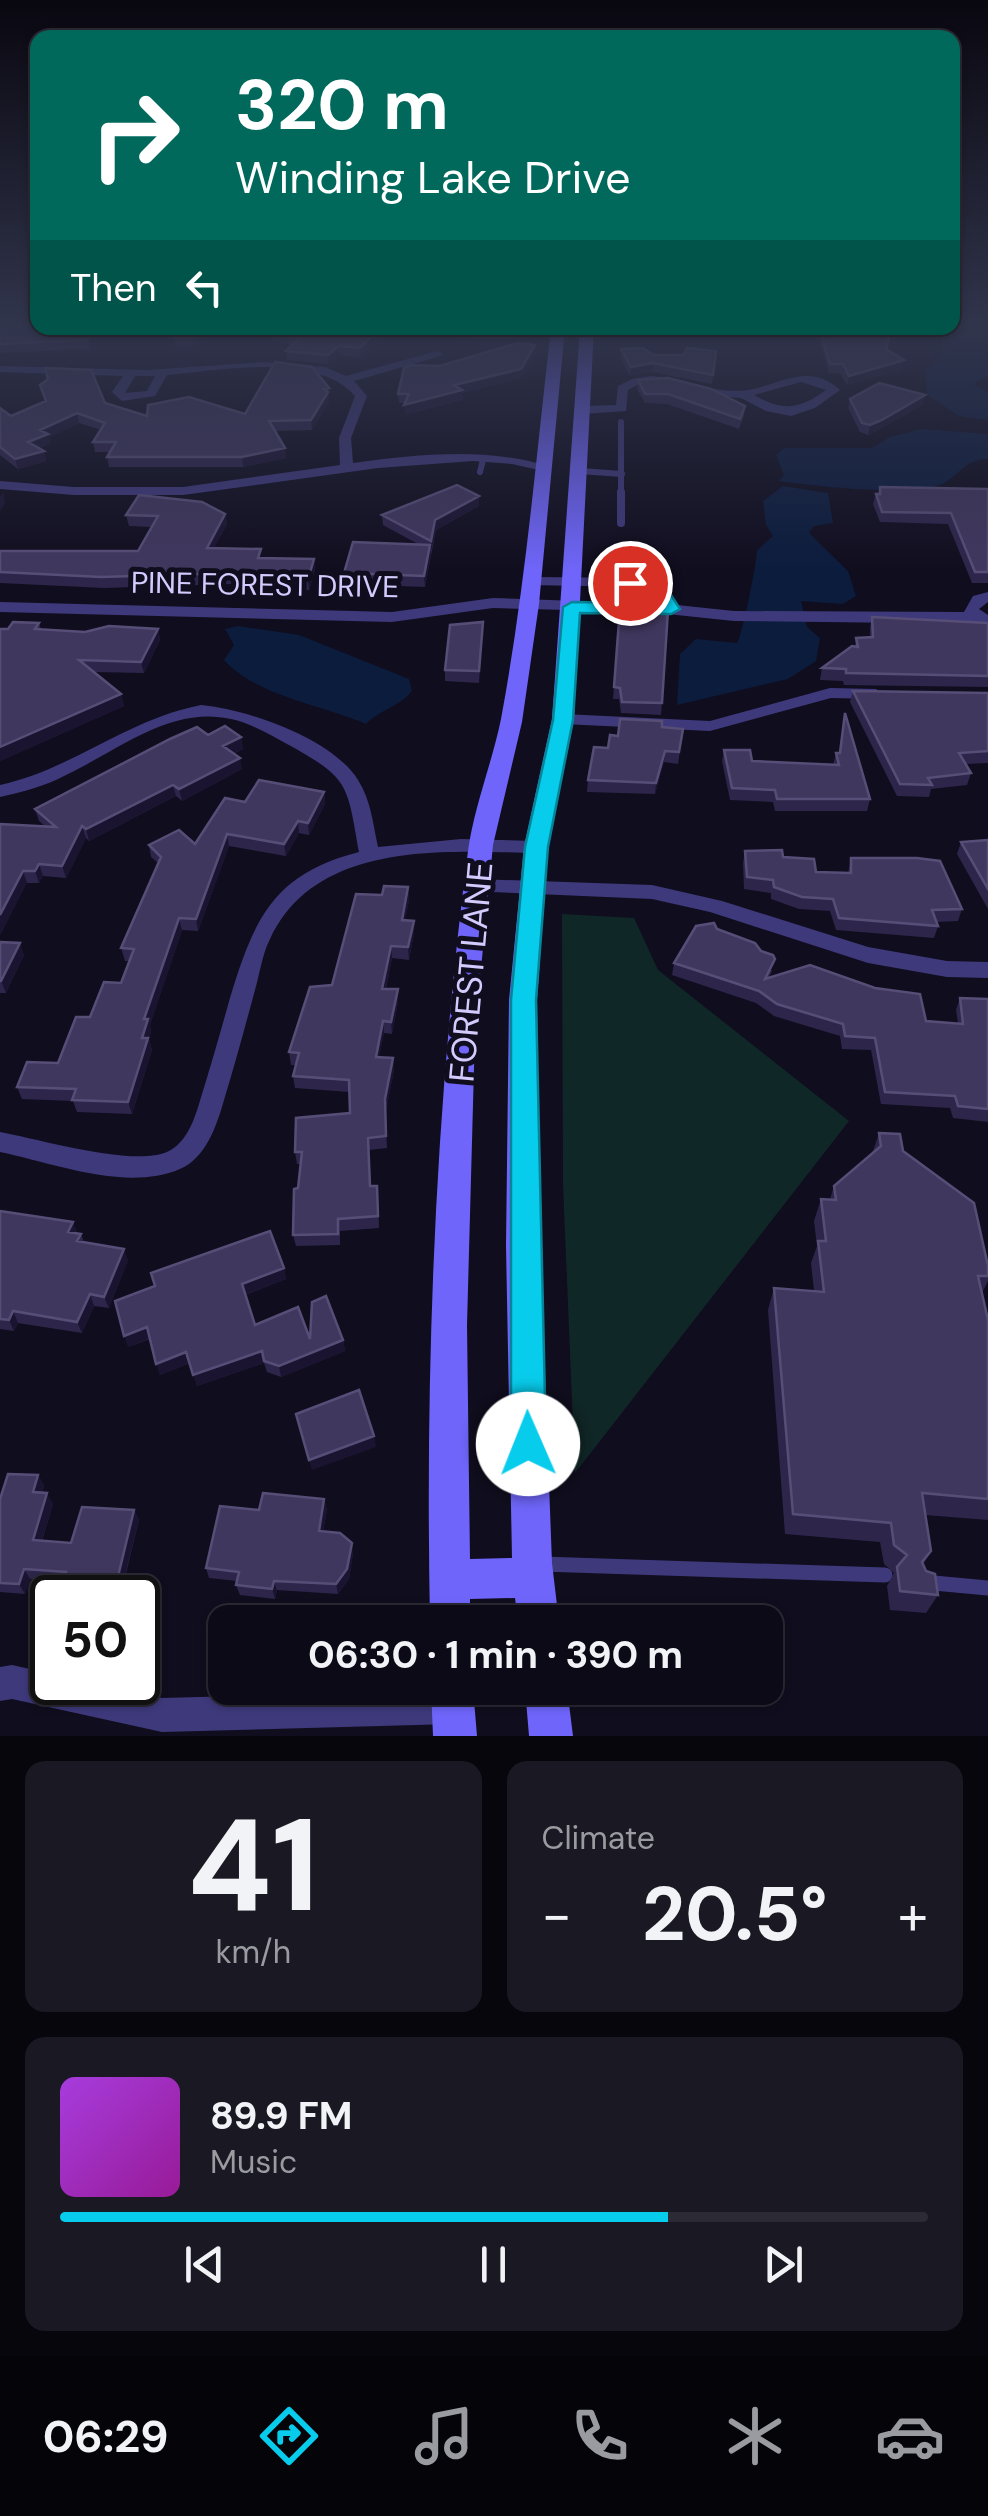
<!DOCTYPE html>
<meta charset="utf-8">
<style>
:root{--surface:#0c0a16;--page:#1a1823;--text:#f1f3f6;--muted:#9a9aa1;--line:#2c2b35;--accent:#08ccec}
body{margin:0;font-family:"DM Sans",sans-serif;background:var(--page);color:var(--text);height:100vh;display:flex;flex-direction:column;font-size:38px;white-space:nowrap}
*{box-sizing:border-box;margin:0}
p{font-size:32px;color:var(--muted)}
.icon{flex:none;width:55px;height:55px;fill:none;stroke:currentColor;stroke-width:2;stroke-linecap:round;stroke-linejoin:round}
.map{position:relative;height:1736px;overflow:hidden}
.details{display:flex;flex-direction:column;gap:25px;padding:25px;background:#07060c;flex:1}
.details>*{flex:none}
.guide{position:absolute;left:30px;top:30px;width:930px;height:305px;border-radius:20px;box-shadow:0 2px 8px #0004,0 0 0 2px var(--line);background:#00695c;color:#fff;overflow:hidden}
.speed{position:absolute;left:30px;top:1575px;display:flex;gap:20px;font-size:50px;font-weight:700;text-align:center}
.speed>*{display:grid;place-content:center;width:130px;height:130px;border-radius:50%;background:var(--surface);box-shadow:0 2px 8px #0004,0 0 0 2px var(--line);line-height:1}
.speed .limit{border:5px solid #111;border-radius:15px;background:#fff;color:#111}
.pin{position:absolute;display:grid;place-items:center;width:85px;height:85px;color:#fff;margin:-42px;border:5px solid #fff;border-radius:50%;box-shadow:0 2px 10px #0007}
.me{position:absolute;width:110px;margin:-55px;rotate:359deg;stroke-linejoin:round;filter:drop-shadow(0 0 8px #0008)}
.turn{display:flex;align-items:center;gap:35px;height:210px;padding:0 40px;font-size:45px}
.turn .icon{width:130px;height:130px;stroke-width:2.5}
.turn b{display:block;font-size:70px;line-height:85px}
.then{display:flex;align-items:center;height:95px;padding:0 40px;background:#0003;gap:20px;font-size:38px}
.big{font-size:75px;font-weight:700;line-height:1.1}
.details .widget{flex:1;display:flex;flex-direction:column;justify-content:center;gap:15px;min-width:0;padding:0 35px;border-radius:20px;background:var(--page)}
.details .dial{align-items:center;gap:0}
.dial b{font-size:130px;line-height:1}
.song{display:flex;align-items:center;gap:30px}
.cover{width:120px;height:120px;border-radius:15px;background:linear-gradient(135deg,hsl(280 70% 55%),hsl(300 70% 35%))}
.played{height:10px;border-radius:5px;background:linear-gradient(90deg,var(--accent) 70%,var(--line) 70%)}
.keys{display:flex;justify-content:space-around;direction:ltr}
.heat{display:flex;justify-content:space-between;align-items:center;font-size:55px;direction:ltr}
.details .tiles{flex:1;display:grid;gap:25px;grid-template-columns:1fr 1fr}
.widget:last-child{grid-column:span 2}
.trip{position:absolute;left:208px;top:1605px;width:575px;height:100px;border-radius:20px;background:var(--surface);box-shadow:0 2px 8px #0004,0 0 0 2px var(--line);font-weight:700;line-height:100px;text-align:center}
.menu{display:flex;height:160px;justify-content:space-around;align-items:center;background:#050409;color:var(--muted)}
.menu .icon{width:70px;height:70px}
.menu .selected{color:var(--accent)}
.menu b{font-size:45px;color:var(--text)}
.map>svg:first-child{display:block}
.green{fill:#102727}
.water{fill:#0c1c3d}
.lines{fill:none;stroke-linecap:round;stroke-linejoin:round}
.lane-far2{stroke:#3e397b;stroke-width:6}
.lane-far1{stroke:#3e397b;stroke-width:8}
.lane{stroke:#3e397b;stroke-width:15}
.street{fill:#3e397b;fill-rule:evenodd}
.secondary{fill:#6f65fa;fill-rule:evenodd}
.wall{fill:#2e254b}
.shaded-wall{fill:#1b1431}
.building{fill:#40375e;stroke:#574e77;stroke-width:2.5}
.route{fill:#08ccec;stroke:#058599;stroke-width:2.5}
.labels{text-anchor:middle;stroke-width:10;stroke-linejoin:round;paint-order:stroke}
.far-street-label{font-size:30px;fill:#d3cbfd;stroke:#100d1e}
.street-label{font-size:35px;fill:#d3cbfd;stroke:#100d1e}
</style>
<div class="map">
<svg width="988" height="1736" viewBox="0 0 988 1736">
<rect width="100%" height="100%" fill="#100d1e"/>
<path class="green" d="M562 914 634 918 658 970 849 1121 575 1473 563 1184Z"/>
<path class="water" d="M988 328V375L974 384 988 392V420L959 416 927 395 925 369 942 357 941 340 949 333Z
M921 429 988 434V459C966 458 960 475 942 484 915 497 811 486 779 481L784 475 776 455 784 448H872L890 437Z
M783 486 828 493 833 523 814 526 809 533 848 571 856 596 843 604 801 601 807 627 820 638 816 661 788 679 677 705 680 654 696 639 737 643C742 637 757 562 757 550L773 536 766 525 763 501Z
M238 626 299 635 409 679 412 691C399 707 381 709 366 724 322 705 256 696 224 660L234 645 225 629Z"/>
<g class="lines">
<path class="lane-far2" d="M621 422V494
M580 471 622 474
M480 472 483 460"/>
<path class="lane-far1" d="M621 492V523"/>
<path class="lane" d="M541 1564 885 1575
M923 1582 988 1588"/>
<path class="street" d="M437 351 443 354 441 356 354 381 367 396 351 438 353 463C419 454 483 447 548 466V472L512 464 473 461 378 468 183 495H74L0 489V481L74 487H183L340 465 339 438 355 396C317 352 220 370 167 375L155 396 122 401 112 392 123 376 0 372V366L147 370 263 362 325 367 346 376ZM135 376H155L147 391 125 393Z
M652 376C680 378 708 391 736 391 774 391 805 358 840 390L815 408 791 416 766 411 741 398 718 396 668 384H639L628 390 626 411 583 414 577 410 583 406 616 405 618 386 632 379ZM801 382 826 390C800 409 783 412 754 395Z
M531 577 647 578 663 584 677 605 734 611 964 612 973 596 988 592V602L979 609 988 615V624L734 621 648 612 493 608 392 622 0 612V602L392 612 493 598 660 604 652 590 645 587 526 585 523 582Z
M830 688 876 689 884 694 876 699 831 698 710 731 563 724 554 719 563 714 710 721Z
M201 705C247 709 333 739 358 780 371 800 373 824 378 847L461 839 536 841 546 847 536 853C445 851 316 840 270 939 262 955 260 973 255 990 245 1027 235 1064 224 1100 217 1125 206 1158 180 1169 126 1192 54 1163 0 1152V1132C39 1139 132 1167 167 1152 189 1142 196 1114 202 1094 212 1062 221 1030 230 998 254 919 273 874 359 852 347 783 349 778 287 744 269 734 250 723 231 719 171 705 117 751 66 775 45 786 23 792 0 797V785C73 769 125 720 201 705Z
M475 879 652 885 722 901 868 947 947 961 988 962V978L947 977 868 963 710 912 652 899 468 891 465 886 468 881Z
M12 1665 52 1674V1682H93L162 1698 452 1690 464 1695 469 1707 464 1719 452 1724 162 1732 12 1699 0 1701V1667Z"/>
<path class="secondary" d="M551 328H565L539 604 522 722 493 845 475 1031 467 1325 470 1559 512 1558 506 1246 509 1000 524 847 552 719 580 328H594L574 719 548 847 537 1000 540 1246 552 1563 559 1622H518L515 1598 470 1599V1622H430C425 1367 435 1106 468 851 474 807 492 763 501 719 525 590 536 458 551 328Z
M431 1688H473L477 1736H433Z
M525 1688H567L573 1736H529Z"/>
</g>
<path class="wall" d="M0 328H88L90 349 0 353Z
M166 328H221L220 331 207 332 206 341 196 345 175 346 174 333 167 334Z
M381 328V336L360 358 340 355 328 364 287 360 286 351 292 344 273 341 272 332Z
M420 328H507L510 330V339L421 336Z
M821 334 887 349 902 370 847 385 841 374 829 373 820 343Z
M621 349 653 355H684L716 351 712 384 652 372 630 376 620 358Z
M535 354 521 378 462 393 463 400 405 415V403H399L398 394 440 366Z
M275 362 330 397 328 398 329 402 312 430 275 431 286 458 243 467H109L107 457 110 452H95L93 442 101 430 79 423 49 437 50 444 39 448 44 451 46 461 18 469 0 455V408L11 416 45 402 40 385 48 380 45 368 105 403 147 416 245 414Z
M638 380 745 406 744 416 739 429 667 404 645 403 637 389Z
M925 395 923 405 880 429 868 435 860 432 848 408 850 399Z
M880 487 988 489V583H972L948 524 880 522 873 504 876 494H879Z
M479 506 436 530 425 587 345 584 344 573 418 544 383 525 382 515Z
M225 514 227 524 214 548 263 558 314 559 315 570 309 590H245L233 588 232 584 104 588 0 583V551H138L152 527 129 526 126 515Z
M620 607 668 610 661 715 621 713 619 699H613Z
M872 617 988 623V687L844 685 843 681 820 680 822 668 855 646 856 638H870V628Z
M483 622 479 683 445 681V670Z
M39 623 41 629 85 632 158 629 160 640 144 673 93 672 121 694 124 706 0 761V629H8Z
M853 691 988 693V763L966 764 971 773 967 785 931 789 929 797 897 796 850 702Z
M845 713 870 799 867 811H775L773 802 730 800 722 761 724 750 752 761 833 765 836 753H839Z
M662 727 683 729 678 764 664 762 655 794 587 792 588 780 608 748Z
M208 735 241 737 243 749 234 754 242 769 182 801 176 796 89 841 86 838 66 878 43 876 39 883H27L0 824 46 827 39 821 35 809Z
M324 792 325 804 309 835 299 833 286 856 229 846 198 931 182 930 150 1025 151 1032 149 1039 152 1050 132 1114 77 1112 73 1101 22 1099 17 1087 58 1063 90 1017 121 983 129 961H125L121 948 158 863 151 857 149 845 195 844 245 802Z
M988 840V909L957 854 961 842Z
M745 851 783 857 816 872 848 873 851 858 962 909 958 921 936 922 938 926 934 938 836 930 830 911 799 909 771 899V893L744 889 743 863Z
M408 887 409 900 405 920 414 933 409 960 392 958 386 989H398V1002L392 1034 384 1033 379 1057 393 1058 394 1070 386 1111 387 1148 369 1150 371 1186 378 1198 379 1228 340 1231V1245L296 1246 293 1235 301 1164H297L295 1152 350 1113 349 1092 295 1088 293 1076 296 1065H291L289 1052 332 985 382 895Z
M717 929 761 951 772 971 769 977 926 1021 958 1023 956 1010 960 998 988 999V1122L953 1118 950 1108 881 1104 871 1050 842 1049 840 1036 774 1016 756 1003 672 975 674 963Z
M0 942 24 955 6 993H0Z
M879 1133 903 1151 988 1266V1281L982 1293 988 1320V1520L925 1515 931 1551 923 1565 938 1595 926 1613 890 1610 887 1586 894 1573 884 1564 880 1542 785 1534 768 1310 774 1288 814 1291 811 1263 817 1246 814 1221 821 1199H830L834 1186 872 1154Z
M0 1211 81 1234 84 1242 128 1260 109 1308 94 1306 82 1333 18 1323 14 1331 0 1329Z
M284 1268 286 1279 245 1295 255 1325 310 1339 343 1340 345 1351 281 1377 267 1372 264 1363 197 1386 190 1363 160 1375 150 1339 128 1347Z
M38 1475 44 1486 42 1493 53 1504 42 1541 71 1543 134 1510 139 1520 120 1598 68 1595 62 1585 63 1581 30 1579 25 1594 0 1592V1499Z
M324 1499 327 1510 323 1531 353 1553 349 1579 338 1594 277 1590 275 1599 240 1595 236 1585 237 1581 209 1578 206 1568 259 1510Z"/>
<path class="shaded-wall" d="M205 328 207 332 206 341 196 345 195 336Z
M381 328V336L360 358V348Z
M535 345V354L521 378 462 393 463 400 405 415 404 405 454 385Z
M339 346 340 355 328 364V355Z
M904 360 902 370 847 385 849 376Z
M653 363 652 372 630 376 631 367Z
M329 388V402L312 430 311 420 324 389Z
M925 395 923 405 880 429 868 435 870 425Z
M77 413 79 423 49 437 50 444 30 451 28 442 40 430Z
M285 448 286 458 243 467 242 457Z
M44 451 46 461 18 469 15 459Z
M3 492 5 503 0 512V497Z
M479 496V506L436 530 431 551V541L435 520Z
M225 514 227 524 209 558 207 548Z
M430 545 431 555 425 587 424 576Z
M314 559 315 570 309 590 308 579Z
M158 629 160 640 144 673 141 662Z
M121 694 124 706 0 761V747Z
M241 737 243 749 226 758 223 746Z
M665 751 664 762 655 794 656 783Z
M240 758 242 769 182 801 179 789Z
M173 785 176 796 89 841 86 829Z
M324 792 325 804 309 835 308 823Z
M298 821 299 833 286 856 284 844Z
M82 826 86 838 66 878 62 866Z
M227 834 229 846 198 931 196 919Z
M39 864 43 876 39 883 35 871Z
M23 871 27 883 0 936V915Z
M408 887 409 900 403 932 402 920Z
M179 918 182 930 150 1025 151 1032 149 1039 152 1050 132 1114 128 1102 144 1019Z
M414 921V933L409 960 408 947Z
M20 943 24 955 6 993 1 981Z
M391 946 392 958 383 1001 382 989Z
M398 989V1002L392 1034 391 1022Z
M383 1021 384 1033 377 1069 376 1057Z
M393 1058 394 1070 386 1111 387 1148 385 1099Z
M73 1222 78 1234 68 1232Z
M124 1249 128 1260 109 1308 104 1297Z
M284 1268 286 1279 244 1295 242 1284Z
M90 1294 94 1306 82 1333 77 1322Z
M13 1311 18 1323 14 1331 9 1320Z
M147 1327 151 1338 128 1347 124 1336Z
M343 1340 345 1351 281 1377 279 1366Z
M262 1351 264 1363 197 1386 193 1375Z
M186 1352 190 1363 160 1375 156 1364Z
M374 1436 376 1447 312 1470 309 1460Z
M38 1475 44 1486 39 1502 33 1492Z
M47 1493 53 1504 39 1550 33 1540Z
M324 1499 327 1510 321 1541 319 1531Z
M134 1510 139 1520 119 1598 115 1589Z
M352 1543 353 1553 349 1579 338 1594 336 1584Z
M24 1569 30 1579 25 1594 19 1584Z
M274 1581 277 1590 275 1599 272 1589Z"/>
<path class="building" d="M0 328H87L88 340 0 344Z
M175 328H205L204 332 195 336 174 337Z
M287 328H380L360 348 339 346 328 355 286 351 300 337 272 332Z
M458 328H507L510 330Z
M853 328H892L886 349 904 360 849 376 843 364H830L821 334 850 335Z
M518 343 535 345 521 369 454 385 462 390 404 405 409 394H398L404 368 412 365 440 366Z
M643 348 653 355H684L687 348 716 351 713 375 653 363 631 367 621 349Z
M275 362 312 367 329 388 324 389 328 392 311 420 269 421 285 448 242 457H107L116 442H93L105 423 77 413 40 430 48 434 28 442 44 451 15 459 0 447V408L11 416 46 401 40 385 48 379 45 368 91 370 105 403 147 416 148 405 189 397 245 414Z
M668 378 711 389 745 406 740 419 668 394H645L638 380Z
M879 383 925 395 882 420 870 425 862 423 850 399Z
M457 485 479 496 435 520 431 541 382 515Z
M880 487 988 489V572H975L951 513 882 512 876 494H880Z
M139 495 202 502 225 514 207 548 261 549 258 558 314 559 308 579H243L231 577 233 573 101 577 0 572V551H138L158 516 126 515Z
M353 542 430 545 424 576 344 573Z
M620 607 668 610 662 703 622 702 620 688 614 687Z
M872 617 988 623V676L846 673V669L822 668 852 646 858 647 856 638 873 637Z
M13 622 39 623 35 629 85 632 109 626 158 629 141 662 79 660 121 694 0 747V629H8Z
M483 622 479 671 445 670 450 625Z
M853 691 988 693V751L959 753 971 773 928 778 932 785 900 784Z
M845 713 870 799H777L775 790 732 788 724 750H750L752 761 839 765 836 753H840Z
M620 719 662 721V727L683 729 679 752 665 751 656 783 588 780 594 747 608 748 610 735 618 736Z
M225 726 241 737 223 746 240 758 179 789 173 785 86 829 82 826 62 866 39 864 35 871H23L0 915V824L56 827 35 809 170 739 197 727 208 735Z
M259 780 324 792 308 823 298 821 284 844 227 834 196 919 179 918 144 1019H148L142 1038H148L128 1102 72 1100 76 1089 17 1087 27 1062 58 1063 76 1017H90L104 982 121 983 134 949 121 948 161 857 149 845 179 830 195 844 225 798 245 802Z
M988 840V889L961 842Z
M782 850 783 857 814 859 816 872 851 873V858H917L940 861 962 909 932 910 938 926 839 918 833 899 802 897 774 887 773 880 747 877 745 851Z
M384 886 408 887 402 920 414 921 408 947 391 946 382 989H398L391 1022 383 1021 376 1057 393 1058 385 1099 386 1136 368 1138 370 1186H377L378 1216 338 1219V1234L293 1235 294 1189 298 1188 302 1152H295L296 1118 350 1113 349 1080 293 1076 299 1053 289 1052 310 987 332 985 356 894 382 895Z
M714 923 717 929 755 943 761 951 773 955 775 959 765 979 810 965 875 988 920 994 926 1021 963 1024 960 998 988 999V1109L958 1106 955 1096 885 1092 875 1038 845 1036 843 1024 777 1004 759 991 674 963 696 926Z
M0 942 20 943 1 981H0Z
M879 1133 900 1134 903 1151 974 1203 988 1266V1276H978L988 1320V1499L922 1493 931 1551 922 1562 926 1571 935 1574 938 1595 900 1591 897 1567 907 1555 894 1545 891 1523 793 1514 774 1288 824 1292 818 1241H826L821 1199 836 1200 834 1186 881 1146Z
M0 1211 73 1222 68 1232 81 1234 77 1241 124 1249 104 1297 90 1294 77 1322 13 1311 9 1320 0 1319Z
M270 1231 284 1268 242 1284 255 1325 298 1307 310 1339 312 1302 326 1296 343 1340 279 1366 264 1361 262 1351 193 1375 186 1352 156 1364 147 1327 124 1336 115 1301 155 1286 151 1273Z
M359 1390 374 1436 309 1460 296 1414Z
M8 1474 38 1475 33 1492 47 1493 33 1540 71 1543 82 1507 134 1510 115 1589 62 1585 66 1572 24 1569 19 1584 0 1583V1499Z
M263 1493 324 1499 319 1531 340 1533 352 1543 347 1569 336 1584 274 1581 272 1589 236 1585 239 1572 206 1568 220 1506 259 1510Z"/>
<linearGradient id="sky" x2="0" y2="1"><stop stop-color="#090710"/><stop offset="0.57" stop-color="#31354c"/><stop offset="1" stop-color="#31354c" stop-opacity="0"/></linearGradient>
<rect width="988" height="571" fill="url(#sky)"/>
<path class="route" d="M630 578 664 584 680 609 671 614 580 613 573 720 548 847 536 1000 546 1444 541 1456 528 1461 516 1456 511 1444V1000L525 847 553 720 563 607 572 602 659 603 652 592 624 587 622 583Z"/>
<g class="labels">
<g class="far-street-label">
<text transform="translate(265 585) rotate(1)" y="10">PINE FOREST DRIVE</text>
</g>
<g class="street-label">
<text transform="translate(471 972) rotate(-85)" y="12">FOREST LANE</text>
</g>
</g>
</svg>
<div class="speed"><div class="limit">50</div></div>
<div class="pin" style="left:630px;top:583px;background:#d93025"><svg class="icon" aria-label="arrive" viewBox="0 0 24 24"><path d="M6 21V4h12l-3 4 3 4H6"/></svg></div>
<svg class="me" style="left:528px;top:1444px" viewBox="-20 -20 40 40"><circle r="19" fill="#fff"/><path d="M0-13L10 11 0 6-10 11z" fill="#08ccec"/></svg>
<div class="trip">06:30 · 1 min · 390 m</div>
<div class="guide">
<div class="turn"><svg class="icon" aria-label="right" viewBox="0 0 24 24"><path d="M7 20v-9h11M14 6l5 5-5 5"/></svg><div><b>320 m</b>Winding Lake Drive</div></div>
<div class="then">Then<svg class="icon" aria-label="left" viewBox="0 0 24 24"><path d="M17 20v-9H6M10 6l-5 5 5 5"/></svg></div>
</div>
</div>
<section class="details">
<div class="tiles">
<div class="widget dial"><b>41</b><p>km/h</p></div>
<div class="widget"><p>Climate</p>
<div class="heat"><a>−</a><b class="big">20.5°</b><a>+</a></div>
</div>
<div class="widget">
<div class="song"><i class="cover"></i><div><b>89.9 FM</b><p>Music</p></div></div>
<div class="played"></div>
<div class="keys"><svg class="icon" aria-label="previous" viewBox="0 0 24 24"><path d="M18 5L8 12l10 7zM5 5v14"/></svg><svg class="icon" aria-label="pause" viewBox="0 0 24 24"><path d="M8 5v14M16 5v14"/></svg><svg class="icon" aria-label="next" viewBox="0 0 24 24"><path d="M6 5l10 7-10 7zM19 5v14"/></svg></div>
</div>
</div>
</section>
<nav class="menu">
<b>06:29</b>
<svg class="icon selected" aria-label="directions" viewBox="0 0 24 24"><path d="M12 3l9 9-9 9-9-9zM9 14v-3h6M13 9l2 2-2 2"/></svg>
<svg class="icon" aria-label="music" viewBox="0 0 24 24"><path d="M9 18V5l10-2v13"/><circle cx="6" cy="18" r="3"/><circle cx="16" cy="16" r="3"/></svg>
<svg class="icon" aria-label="phone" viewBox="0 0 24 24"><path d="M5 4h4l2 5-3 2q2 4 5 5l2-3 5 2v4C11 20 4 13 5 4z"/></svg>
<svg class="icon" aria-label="climate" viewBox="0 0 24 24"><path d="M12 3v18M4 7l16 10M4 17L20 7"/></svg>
<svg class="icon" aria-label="car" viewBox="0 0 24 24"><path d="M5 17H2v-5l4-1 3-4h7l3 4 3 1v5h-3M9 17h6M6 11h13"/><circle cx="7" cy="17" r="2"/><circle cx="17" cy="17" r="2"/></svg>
</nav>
